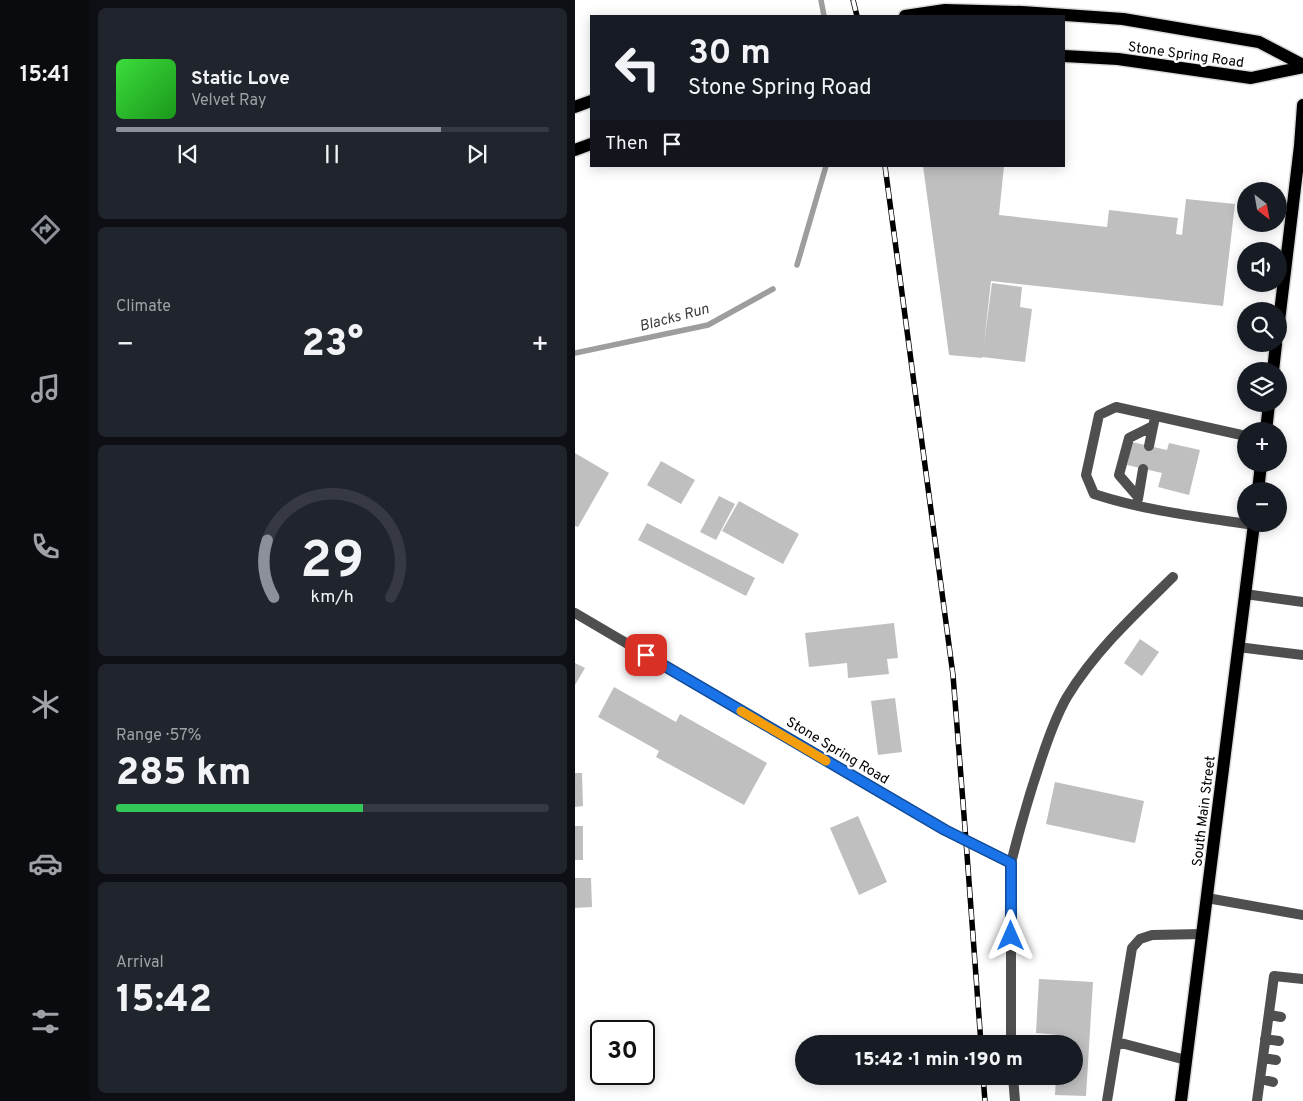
<!DOCTYPE html>
<meta charset="utf-8">
<style>
:root{--surface:#171b24;--page:#20242c;--text:#f1f3f6;--muted:#9ea1a6;--line:#363941;--accent:#8c9099}
body{margin:0;font-family:Overpass,sans-serif;background:var(--page);color:var(--text);height:100vh;display:flex;flex-direction:column;font-size:19px;white-space:nowrap}
*{box-sizing:border-box;margin:0}
p{font-size:16px;color:var(--muted)}
.icon{flex:none;width:28px;height:28px;fill:none;stroke:currentColor;stroke-width:2;stroke-linecap:round;stroke-linejoin:round}
.map{position:relative;flex:1;overflow:hidden}
.sheet{display:flex;flex-direction:column;gap:8px;padding:8px;background:#0d0f14;width:485px}
.sheet>*{flex:none}
.hud{position:absolute;left:15px;top:15px;width:475px;height:152px;border-radius:0px;box-shadow:0 2px 12px #0003;background:#171b24;color:var(--text);overflow:hidden}
.needle{width:32px;rotate:149deg}
.fabs{position:absolute;left:662px;top:182px;display:grid;gap:10px}
.fabs a{display:grid;place-items:center;width:50px;height:50px;border-radius:50%;background:var(--surface);box-shadow:0 2px 12px #0003;font-size:25px}
.speed{position:absolute;left:15px;top:1020px;display:flex;gap:10px;font-size:25px;font-weight:700;text-align:center}
.speed>*{display:grid;place-content:center;width:65px;height:65px;border-radius:50%;background:var(--surface);box-shadow:0 2px 12px #0003;line-height:1}
.speed .limit{border:2px solid #111;border-radius:8px;background:#fff;color:#111}
.pin{position:absolute;display:grid;place-items:center;width:42px;height:42px;color:#fff;margin:-21px;border-radius:10px;box-shadow:0 2px 8px #0006}
.me{position:absolute;width:55px;margin:-28px;rotate:0deg;stroke-linejoin:round;filter:drop-shadow(0 0 4px #0008)}
.turn{display:flex;align-items:center;gap:18px;height:105px;padding:0 15px;font-size:22px}
.turn .icon{width:65px;height:65px;stroke-width:2.5}
.turn b{display:block;font-size:35px;line-height:42px}
.then{display:flex;align-items:center;height:48px;padding:0 15px;background:#0003;gap:10px;font-size:19px}
.big{font-size:38px;font-weight:800;line-height:1.1}
.sheet .widget{flex:1;display:flex;flex-direction:column;justify-content:center;gap:8px;min-width:0;padding:0 18px;border-radius:8px;background:var(--page)}
.sheet .dial{align-items:center;gap:0}
.dial svg{height:130px;overflow:visible;fill:none;stroke:var(--line);stroke-width:7;stroke-linecap:round;text-anchor:middle}
.dial text{fill:var(--text);stroke:none}
.song{display:flex;align-items:center;gap:15px}
.cover{width:60px;height:60px;border-radius:8px;background:linear-gradient(135deg,hsl(120 70% 55%),hsl(120 70% 35%))}
.played{height:5px;border-radius:2px;background:linear-gradient(90deg,var(--accent) 75%,var(--line) 75%)}
.keys{display:flex;justify-content:space-around;direction:ltr}
.heat{display:flex;justify-content:space-between;align-items:center;font-size:28px;direction:ltr}
.charge{height:8px;border-radius:4px;background:linear-gradient(90deg,#34c759 57%,var(--line) 0)}
.trip{position:absolute;left:220px;top:1035px;width:288px;height:50px;border-radius:25px;background:var(--surface);box-shadow:0 2px 12px #0003;font-weight:800;line-height:50px;text-align:center}
main{display:flex;flex:1;min-height:0}
.tabs{display:flex;flex-direction:column;width:90px;justify-content:space-around;align-items:center;background:#090b0e;color:var(--muted)}
.tabs .icon{width:35px;height:35px}
.tabs .on{color:var(--accent)}
.tabs b{font-size:22px;color:var(--text)}
.map>svg:first-child{display:block}
.lines{fill:none;stroke-linecap:round;stroke-linejoin:round}
.stream{stroke:#9d9d9d;stroke-width:5.5}
.building{fill:#bfbfbf}
.primary-casing{stroke:#dbdbdb;stroke-width:15}
.lane{stroke:#4f4f4f;stroke-width:10}
.street{stroke:#4f4f4f;stroke-width:10}
.primary{stroke:#000;stroke-width:12}
.rail-casing{stroke:#000;stroke-width:5.5}
.rail{stroke:#fff;stroke-width:4;stroke-dasharray:11;stroke-linecap:butt}
.route-casing{stroke:#114b97;stroke-width:12}
.route{stroke:#1a73e8;stroke-width:9}
.slow{stroke:#f59e0b;stroke-width:9}
.labels{text-anchor:middle;stroke-width:5;stroke-linejoin:round;paint-order:stroke}
.street-label{font-size:14px;fill:#000;stroke:#fff}
.water-label{font-size:15px;font-style:italic;fill:#3e3e3e;stroke:#fff}
</style>
<main>
<nav class="tabs">
<b>15:41</b>
<svg class="icon on" aria-label="directions" viewBox="0 0 24 24"><path d="M12 3l9 9-9 9-9-9zM9 14v-3h6M13 9l2 2-2 2"/></svg>
<svg class="icon" aria-label="music" viewBox="0 0 24 24"><path d="M9 18V5l10-2v13"/><circle cx="6" cy="18" r="3"/><circle cx="16" cy="16" r="3"/></svg>
<svg class="icon" aria-label="phone" viewBox="0 0 24 24"><path d="M5 4h4l2 5-3 2q2 4 5 5l2-3 5 2v4C11 20 4 13 5 4z"/></svg>
<svg class="icon" aria-label="climate" viewBox="0 0 24 24"><path d="M12 3v18M4 7l16 10M4 17L20 7"/></svg>
<svg class="icon" aria-label="car" viewBox="0 0 24 24"><path d="M5 17H2v-5l4-1 3-4h7l3 4 3 1v5h-3M9 17h6M6 11h13"/><circle cx="7" cy="17" r="2"/><circle cx="17" cy="17" r="2"/></svg>
<svg class="icon" aria-label="filters" viewBox="0 0 24 24"><path d="M4 7h16M4 17h16"/><circle cx="9" cy="7" r="2"/><circle cx="15" cy="17" r="2"/></svg>
</nav>
<section class="sheet">
<div class="widget">
<div class="song"><i class="cover"></i><div><b>Static Love</b><p>Velvet Ray</p></div></div>
<div class="played"></div>
<div class="keys"><svg class="icon" aria-label="previous" viewBox="0 0 24 24"><path d="M18 5L8 12l10 7zM5 5v14"/></svg><svg class="icon" aria-label="pause" viewBox="0 0 24 24"><path d="M8 5v14M16 5v14"/></svg><svg class="icon" aria-label="next" viewBox="0 0 24 24"><path d="M6 5l10 7-10 7zM19 5v14"/></svg></div>
</div>
<div class="widget"><p>Climate</p>
<div class="heat"><a>−</a><b class="big">23°</b><a>+</a></div>
</div>
<div class="widget dial"><svg viewBox="0 0 100 80">
<path d="M14 69A42 42 0 1 1 86 69"/>
<path d="M14 69A42 42 0 0 1 10 34" stroke="#8c9099"/>
<text x="50" y="56" font-size="32" font-weight="700">29</text>
<text x="50" y="72" font-size="11">km/h</text>
</svg></div>
<div class="widget"><p>Range · 57%</p><b class="big">285 km</b><div class="charge"></div></div>
<div class="widget"><p>Arrival</p><b class="big">15:42</b></div>
</section>
<div class="map">
<svg width="728" height="1101" viewBox="0 0 728 1101">
<rect width="100%" height="100%" fill="#fff"/>
<g class="lines">
<path class="stream" d="M246 0 249 16
M222 265 251 166
M0 353 133 325 198 289"/>
</g>
<path class="building" d="M348 166H429L424 215 532 227 534 210 603 218 601 234 607 235 611 199 660 204 648 306 416 281 409 344 417 283 447 287 445 307 457 309 450 362 407 357V358L374 355Z
M557 442 592 450 594 443 625 450 614 495 583 487 587 473 552 465Z
M0 453 34 473 3 527 0 526Z
M86 461 120 480 106 504 72 485Z
M144 496 160 504 141 540 125 532Z
M164 501 224 534 208 564 147 531Z
M72 523 180 578 171 596 63 540Z
M319 623 323 658 312 659 314 674 273 678 272 663 234 667 230 633Z
M565 639 584 652 567 676 549 663Z
M0 663 10 668 0 685Z
M39 687 101 722 105 714 192 763 169 805 81 757 84 751 23 717Z
M320 698 327 752 303 755 296 701Z
M0 773H7L8 806 0 807Z
M480 782 569 801 560 843 471 824Z
M283 816 312 882 284 895 255 828Z
M0 826H8V860H0Z
M0 878H16L17 907 0 908Z
M464 979 518 982 511 1096 480 1095 481 1076H499V1044H483V1035L461 1033Z"/>
<g class="lines">
<defs>
<path id="primary" d="M330 16 370 10 447 12 548 19 684 42 728 65
M489 56 543 59 676 78 728 67
M0 107 16 101
M0 150 16 144
M704 321 725 146 728 105
M698 371 701 344
M691 431 694 404
M683 491 686 464
M606 1101 679 524"/>
</defs>
<use href="#primary" class="primary-casing"/>
<path class="lane" d="M671 436 541 407 524 415 511 475 519 494C571 511 625 517 679 525
M574 446 579 422
M563 497 544 475 554 438 578 426
M563 499 568 469
M670 594 728 602
M663 647 728 655
M436 863C445 827 455 792 467 757 474 736 481 716 492 697 520 651 560 614 598 577
M632 898 728 915
M694 1015 706 1017
M690 1039 704 1041
M542 1042 611 1060
M688 1058 701 1060
M685 1079 698 1082
M532 1101 557 948 565 939 577 935 627 934
M682 1101 699 976 728 979"/>
<path class="street" d="M0 613 370 830 436 863V1044
M438 1076 440 1101"/>
<use href="#primary" class="primary"/>
<defs>
<path id="rail" d="M278 0 282 16
M310 166 378 675 391 841 406 1044
M408 1076 410 1101"/>
</defs>
<use href="#rail" class="rail-casing"/>
<use href="#rail" class="rail"/>
</g>
<g class="lines">
<defs>
<path id="route" d="M71 655 370 830 436 863V936"/>
</defs>
<use href="#route" class="route-casing"/>
<use href="#route" class="route"/>
<path class="slow" d="M166 711 251 761"/>
</g>
<g class="labels">
<g class="street-label">
<text transform="translate(611 54) rotate(8)" y="5">Stone Spring Road</text>
<text transform="translate(263 750) rotate(31)" y="5">Stone Spring Road</text>
<text transform="translate(628 811) rotate(-83)" y="5">South Main Street</text>
</g>
<g class="water-label">
<text transform="translate(99 317) rotate(-15)" y="5">Blacks Run</text>
</g>
</g>
</svg>
<div class="fabs">
<a><svg class="needle" viewBox="-14 -14 28 28"><path d="M0-13l5 13h-10z" fill="#e53935"/><path d="M0 13l5-13h-10z" fill="#9ea1a6"/></svg></a>
<a><svg class="icon" aria-label="sound" viewBox="0 0 24 24"><path d="M4 9h4l5-4v14l-5-4H4zM17 9q2 3 0 6"/></svg></a>
<a><svg class="icon" aria-label="search" viewBox="0 0 24 24"><circle cx="10" cy="10" r="6"/><path d="M15 15l6 6"/></svg></a>
<a><svg class="icon" aria-label="layers" viewBox="0 0 24 24"><path d="M12 4l9 5-9 5-9-5zM3 14l9 5 9-5"/></svg></a>
<a>+</a>
<a>−</a>
</div>
<div class="speed"><div class="limit">30</div></div>
<div class="pin" style="left:71px;top:655px;background:#d93025"><svg class="icon" aria-label="arrive" viewBox="0 0 24 24"><path d="M6 21V4h12l-3 4 3 4H6"/></svg></div>
<svg class="me" style="left:436px;top:936px" viewBox="-20 -20 40 40"><path d="M0-17L14 15 0 8-14 15z" fill="#1a73e8" stroke="#fff" stroke-width="4"/></svg>
<div class="trip">15:42 · 1 min · 190 m</div>
<div class="hud">
<div class="turn"><svg class="icon" aria-label="left" viewBox="0 0 24 24"><path d="M17 20v-9H6M10 6l-5 5 5 5"/></svg><div><b>30 m</b>Stone Spring Road</div></div>
<div class="then">Then<svg class="icon" aria-label="arrive" viewBox="0 0 24 24"><path d="M6 21V4h12l-3 4 3 4H6"/></svg></div>
</div>
</div>
</main>
